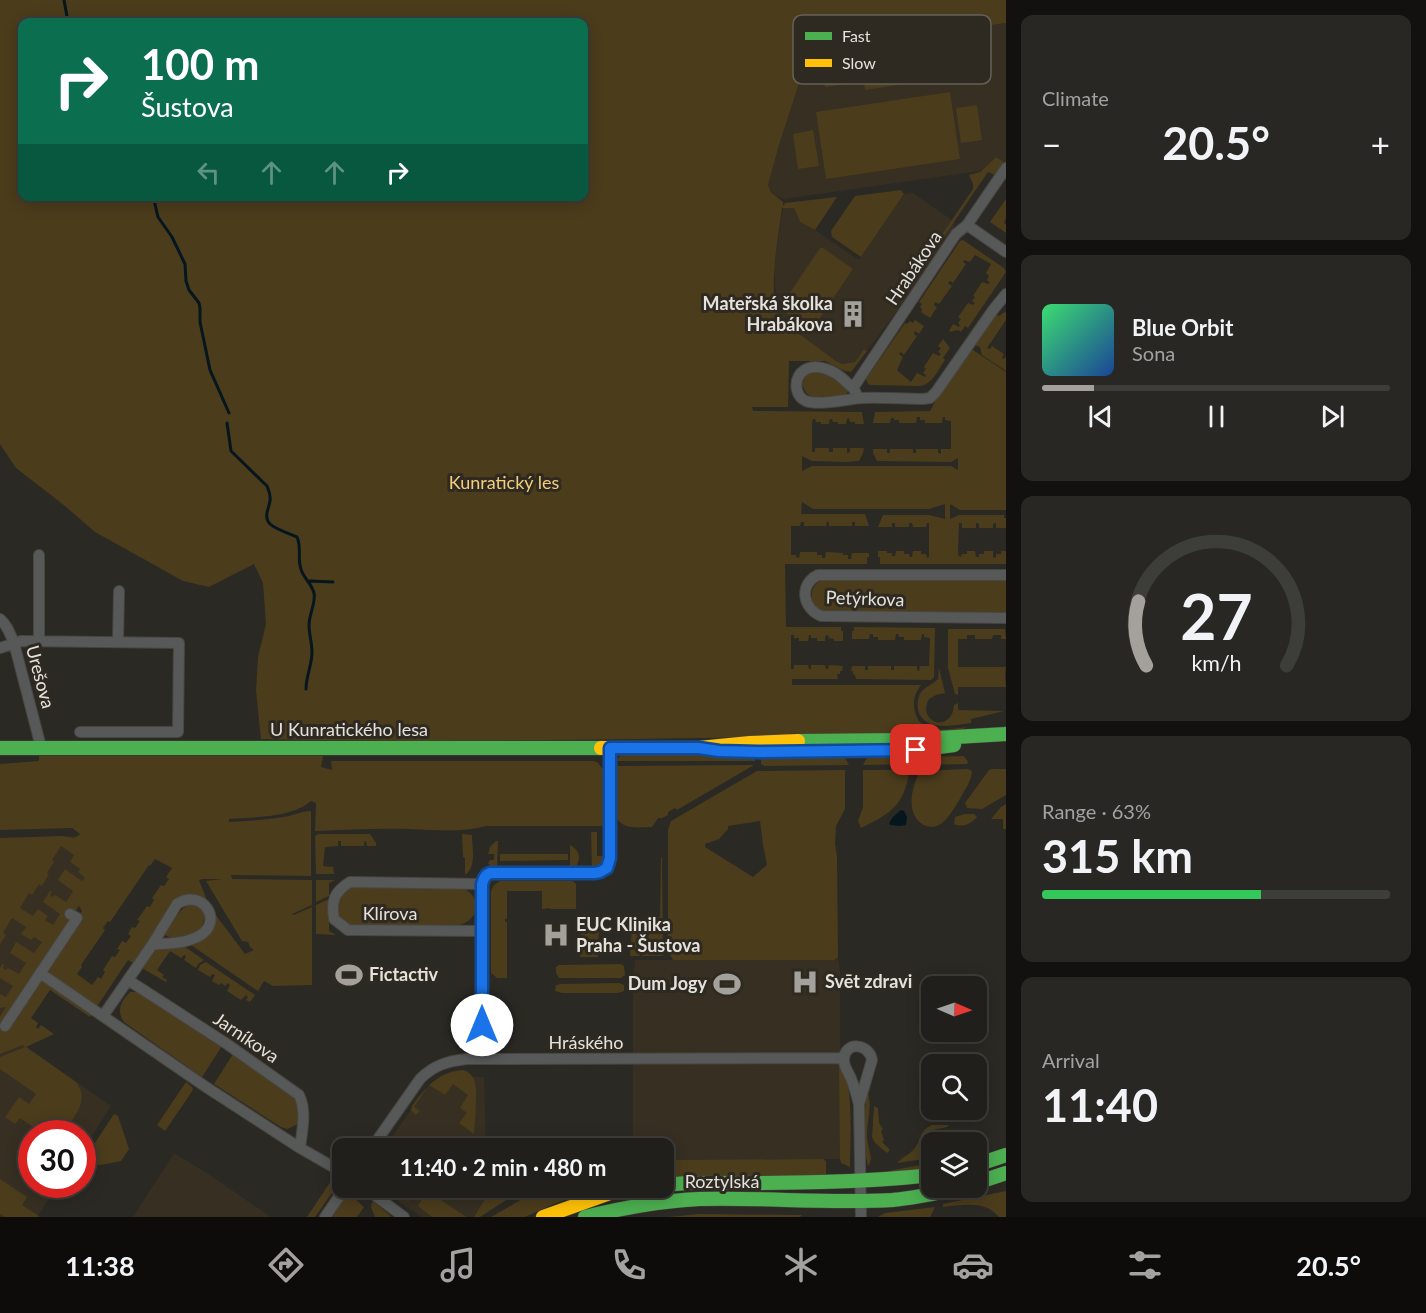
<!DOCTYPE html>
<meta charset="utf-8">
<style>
:root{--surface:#201f1b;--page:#282724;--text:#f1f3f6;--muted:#a2a2a3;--line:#3d3d3a;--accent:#a4a19c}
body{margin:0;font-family:Lato,sans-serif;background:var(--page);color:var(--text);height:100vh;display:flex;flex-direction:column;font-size:22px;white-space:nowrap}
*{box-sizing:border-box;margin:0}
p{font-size:20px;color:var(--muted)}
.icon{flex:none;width:33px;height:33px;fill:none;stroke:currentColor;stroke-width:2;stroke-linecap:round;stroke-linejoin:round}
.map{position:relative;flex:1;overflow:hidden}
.sheet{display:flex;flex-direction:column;gap:15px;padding:15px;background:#12110f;width:420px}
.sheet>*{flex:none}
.hud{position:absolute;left:18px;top:18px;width:570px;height:183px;border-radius:12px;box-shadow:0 3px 15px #0003,0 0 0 2px var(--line);background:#0b6e4f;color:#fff;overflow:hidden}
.needle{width:39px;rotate:92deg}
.fabs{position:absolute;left:921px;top:976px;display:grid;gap:12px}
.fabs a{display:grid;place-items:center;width:66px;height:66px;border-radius:12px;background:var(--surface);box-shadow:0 3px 15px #0003,0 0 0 2px var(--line);font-size:30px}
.speed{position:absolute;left:18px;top:1120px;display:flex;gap:12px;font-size:30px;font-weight:700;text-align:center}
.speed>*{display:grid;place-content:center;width:78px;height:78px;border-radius:50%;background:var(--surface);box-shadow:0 3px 15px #0003,0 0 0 2px var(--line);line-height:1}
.speed .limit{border:9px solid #d22;background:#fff;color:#111}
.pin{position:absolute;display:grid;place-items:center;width:51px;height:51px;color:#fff;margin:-26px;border-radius:12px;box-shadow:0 3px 9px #0006}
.me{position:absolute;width:66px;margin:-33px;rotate:0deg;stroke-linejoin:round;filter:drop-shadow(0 0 4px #0008)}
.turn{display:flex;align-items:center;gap:21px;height:126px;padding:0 24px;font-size:27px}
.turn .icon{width:78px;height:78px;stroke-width:2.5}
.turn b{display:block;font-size:42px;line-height:51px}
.lanes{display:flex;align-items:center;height:57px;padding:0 24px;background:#0003;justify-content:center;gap:30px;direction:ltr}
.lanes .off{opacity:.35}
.big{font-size:45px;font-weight:700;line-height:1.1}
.sheet .card{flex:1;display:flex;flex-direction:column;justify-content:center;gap:9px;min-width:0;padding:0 21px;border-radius:12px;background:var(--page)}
.sheet .dial{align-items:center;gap:0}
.dial svg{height:156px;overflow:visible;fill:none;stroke:var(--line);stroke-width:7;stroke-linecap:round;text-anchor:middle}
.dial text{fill:var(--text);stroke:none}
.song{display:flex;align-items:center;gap:18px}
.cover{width:72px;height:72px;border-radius:9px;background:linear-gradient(135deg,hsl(140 70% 55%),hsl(220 70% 35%))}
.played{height:6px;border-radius:3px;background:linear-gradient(90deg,var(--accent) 15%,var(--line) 15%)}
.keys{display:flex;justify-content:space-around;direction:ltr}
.heat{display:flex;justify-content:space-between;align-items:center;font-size:33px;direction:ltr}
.charge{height:9px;border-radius:4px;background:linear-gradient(90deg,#34c759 63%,var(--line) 0)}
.trip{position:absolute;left:332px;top:1138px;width:342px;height:60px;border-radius:12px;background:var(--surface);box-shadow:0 3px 15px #0003,0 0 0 2px var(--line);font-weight:700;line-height:60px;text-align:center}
.menu{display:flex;height:96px;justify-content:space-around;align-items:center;background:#0d0c0b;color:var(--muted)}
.menu .icon{width:42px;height:42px}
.menu .active{color:var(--accent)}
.menu b{font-size:27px;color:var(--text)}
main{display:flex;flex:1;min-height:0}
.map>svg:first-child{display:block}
.built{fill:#362f22}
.green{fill:#4b3c1c;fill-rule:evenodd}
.water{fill:#06161e}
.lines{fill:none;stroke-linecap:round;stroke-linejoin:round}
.stream{stroke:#06161e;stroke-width:3}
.street-casing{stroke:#484642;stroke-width:12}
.fast-casing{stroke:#484642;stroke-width:15}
.slow-casing{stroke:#484642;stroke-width:15}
.street{stroke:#575959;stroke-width:10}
.fast{stroke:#4caf50;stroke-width:14}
.slow{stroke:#ffc107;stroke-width:14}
.route-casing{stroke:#114b97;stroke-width:15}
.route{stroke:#1a73e8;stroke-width:10}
.labels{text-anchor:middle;stroke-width:6;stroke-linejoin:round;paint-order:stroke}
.street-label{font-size:18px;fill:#e5e2dd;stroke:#2e2a21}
.poi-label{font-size:18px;font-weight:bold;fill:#e5e2dd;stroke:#2e2a21;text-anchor:start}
.park-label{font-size:18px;fill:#f4cc7c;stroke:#2e2a21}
.key{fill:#2e2a21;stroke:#656159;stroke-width:1.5}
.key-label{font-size:16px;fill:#e5e2dd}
</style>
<main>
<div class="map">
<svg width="1006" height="1217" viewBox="0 0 1006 1217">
<rect width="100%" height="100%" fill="#2b2924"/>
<path class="built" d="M1006 23V163L996 157 980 171 784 199 776 196 771 191 768 185 779 145 806 62 818 49Z
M913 193 952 220 955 222 953 228 909 295 867 351 864 349 855 362 842 364 836 361 782 321 777 316 774 266 783 208H794L800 222 815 230 859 260 904 194Z
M62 836 121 837 92 874 0 1016V838Z
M838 957 840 972 841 1159 663 1160V1149H633V976L635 960H834Z
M0 1028 111 1106 83 1150 82 1134H32V1185H58L37 1217H0Z
M463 1070 468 1071 473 1077H484L486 1149H383L429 1085 440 1076 451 1071Z
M174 1153 207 1173 271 1217H133Z
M379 1188H493L474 1217H422Z"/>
<path class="green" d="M0 0H1006V23L819 49 806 62 779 145 768 185 771 192 783 202V206L785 203 837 197 815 230 800 222 794 208H782C779 235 765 300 782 321L836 361 842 364 855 362 864 349 867 351 851 372 845 371 825 361H789L788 407H752L753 411 862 412 864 424H855V422H850L849 418 847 419 846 424H838V422H833L832 419H830L829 424H821V422H816L815 419H813L812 422V452H815V448H829V452H833V448H847V453L850 452V448H864L863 453 859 461 847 462 812 461 802 456V471L812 466H951L958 470V458L951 462 877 461 873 453V449H887V453H890V449H913V453H916V449H938V453L941 454V449H951V421L945 420V417H943L942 423H925V420H920V417H917L916 423H899V420H894V418H891L890 423H873L875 412 930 411 935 402 930 398 967 346 1006 372V510H960L950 504V519L959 515H1004V518H1006V528H996V523L993 524V528H979V524L976 523V528H962V523H959L958 554 959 556 961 557 962 554H967V551H975L976 557H979V554H984V551H993V557L996 558V554H1001V551H1006V564H880V557H878V551H887V553H892V556H895L896 551H904V554H909L910 557H912L913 551H921V554H926L927 558 929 557V523H927L926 527H913L912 523H909V527H895V523H892V527H878L883 515H929L945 519V504L929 509H813L802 502 801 514H865L869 526H855V522H852V526H829V522H827L826 526H804V522H801L800 526H791V555H796V557L799 558 800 552H817V555H822V558H825L826 552 843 553V555H848V559H851L852 553H869V557H867V564H785L786 627H841V631H843V641H834V639L829 638 828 635 825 636V641H817V638H811V635H809L808 641H799V638H794V635H791V669H794V665H808L809 669H811V665H825L826 669H828L829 665 843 666 842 671H840V674H837L838 679H792V685H921C915 693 912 701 915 712 921 736 948 729 968 727L951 733 902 735 901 732 888 736H831L792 733 784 737C610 739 435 743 261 739L256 691 258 657 266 624 263 583 254 564 209 587 183 581 95 532 65 506 16 468 0 444ZM22 22H584V196H22Z
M898 53 903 84 865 90 861 58Z
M857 57 861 82 825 87 821 63Z
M950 92 960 159 826 179 816 112Z
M977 105 982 140 961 143 956 108Z
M813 130 819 166 798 169 793 134Z
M996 157 1004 162 995 175 988 172 926 263 924 261 973 189V184L969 175 980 172Z
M901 190 904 194 861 257 832 237 831 231 855 196Z
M1006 199V218L1004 223 1006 224V233L990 222Z
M963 240 1004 268 1006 272 968 328 965 326 961 332 958 330 950 332 949 331 953 324 959 327 960 325 958 323 961 319 958 317 968 303 973 305 975 303 972 301 975 297 973 296 982 282 988 284 990 283 987 280 989 276 986 273 991 264 975 255 970 262 964 260 963 262 966 264 953 283 950 281 948 283 952 286 939 304 935 302 934 305 937 307 930 318 921 312 922 309 920 307 922 304 919 302 960 241Z
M820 248H823L853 269 811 331 783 311 781 306Z
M1006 312V320L987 348 990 349 992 346 1004 354 1002 358 1004 359 1006 356V371L982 355 980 347 974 345 995 314 999 316 1003 313Z
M915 320 924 326 919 334 915 331 914 334 917 336 904 355 901 352 899 354 903 357 897 370 911 382 917 373 925 377 926 375 923 373 926 369 924 367 933 353 939 356 941 354 938 352 941 348 938 346 943 339 950 348 943 358 945 360C938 370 933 384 920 386L870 385 868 384 866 379 905 323 907 324 910 321 913 323Z
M815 370 825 375 826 374 845 387 848 391 846 395 830 397V396H828V398L825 397 824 396C813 399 805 396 802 383H803L804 380 802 379 805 375Z
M826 578H1006V614H827L813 606C810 592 812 583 826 578Z
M854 627 935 628 934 677 931 680 856 679 855 675 853 674V671H851L852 666H865V670H868V666H891V670H894V666H917V670L919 671 920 666H929L930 638 924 637V634H922L921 640H904V637H899L898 634H896L895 640H878V637H873V634H870L869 639H852V631H854Z
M948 629H1005L1006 639H1001V635H993L992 639H975V635H967V639H958V667H1006L1005 675 1006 687H958V695L955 694 948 668Z
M939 668 945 693 936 695 929 699C916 723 952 734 954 705L958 703V710L1004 711 971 719V723C955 725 927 732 919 713 917 707 917 700 920 694 924 687 932 685 938 679Z
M625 754 755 755V761H616L620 756Z
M871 754H913V764L863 765 867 758Z
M761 755 844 756 849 765 765 766 761 764Z
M39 756H323L321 767 332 770 331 761H594L598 763 603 769 604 826H486C460 833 435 830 408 829 377 828 346 830 315 831L316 803 311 801C292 818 253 817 229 819V822C247 821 265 820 283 817 292 816 301 811 311 811V876L231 875 232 879 312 880V905L292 914 294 915 312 907V985L273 986 264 981 258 991 188 943 213 920 191 897 153 936 167 945 181 944 204 960 198 964 196 968 184 960 186 956 184 955 181 958 170 951 157 970 164 975 162 977 167 980 166 982 128 960 90 1017 50 990 31 1018 38 1023 36 1027 38 1029 41 1025 54 1034 26 1047 76 1082C91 1101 73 1118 62 1134H43L20 1118 15 1124 5 1117 19 1097 29 1104 36 1094 0 1069V1057L25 1047 23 1045 0 1054V1016L6 1007 0 1008V994L6 997 13 986 0 978V968L2 964 4 965 3 968 6 970 8 968 19 974 26 963 10 953 16 942 34 953 42 942 34 937 31 940 21 934 26 927 12 918 3 933 6 935 0 944V838L62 836 74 838 80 834 72 828 0 830V764L39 761ZM61 846 74 855 70 862 80 869 78 872 85 878 82 881 65 869 58 880 73 891 66 902 55 895 53 897 50 895 52 892 50 891 43 902 60 914 53 925 45 920 48 916 38 909 33 916 20 908 29 893 32 895 39 884 42 886 49 874 47 873 54 862 52 860ZM155 859 172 868 166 877 169 879 164 886 161 885 152 898 154 900 150 907 147 906 137 920 140 921 135 928 132 927 128 934 131 936 126 943 122 941 117 949 120 950 115 957 112 956 103 970 105 972 101 979 98 977 92 985 77 974 82 967 81 965 105 930 103 928 108 921 110 922 149 865 150 866ZM203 879H222L206 881 242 941 248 942 250 947 254 950 245 954 209 906 199 880ZM79 906 82 911 21 1002 18 996Z
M964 756 968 762 967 764 920 765 919 764V757Z
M754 765 677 810 675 808 668 812V815L662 818H658L652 827C639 827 620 831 615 814L616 766Z
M968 769 972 771C972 780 965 789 961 797 956 805 950 817 942 823 930 832 917 824 913 812 909 799 914 782 920 771Z
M992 769H1006V795L982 809 967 808 965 803 989 770Z
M845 770V809L836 826 835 844 837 857 838 957 834 960H673L668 951V830L671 821 757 771ZM760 821 763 845 767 865 753 877 705 847V844L719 839 728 829V826Z
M863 770H905L908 771C909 777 908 780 906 786 899 810 883 817 861 828L858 821 863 807Z
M1006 804V829H1003V819H991L1001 807Z
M965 814H974L977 817C971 824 962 828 954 824L955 817Z
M591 832H597V856H605L602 866 592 870Z
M318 834H370L376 843V846H367L366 841 364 842V846H341V841H338V846L325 847 323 866 333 867 334 874H316L315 836Z
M462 834 472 835C472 848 477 867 465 875V858L463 857Z
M496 841H498L497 869 490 866 488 863 490 860H494V854H488L490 847Z
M570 845C579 850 581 856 577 865L570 869Z
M500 854H568V860L500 861Z
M661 857 662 858 663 956H642L643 918 660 917Z
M316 880H335L329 883V896L316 902Z
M500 881H573L576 884V909H550V908L542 909V891H507V919H505V922H507V978H497L491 973V891L494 885Z
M353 888H462C483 896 480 920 459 925H352L345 923 339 919 336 897 346 889Z
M329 899V931L336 935 316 934V905Z
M191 904C206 909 207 915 201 929 191 934 174 941 165 935L166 932C173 922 179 908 191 904Z
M641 926 640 956H630L632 927Z
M581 929H599L598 957H580Z
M206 962 255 995 250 1002 246 1000 248 997 246 995 241 1000 227 991 230 985 228 983 225 986 221 983 219 985 212 981 215 975 212 974 210 977 198 970 200 965Z
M621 964 624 966 625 975 621 978H559L556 973V967L559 965Z
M619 983 624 985V991L618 993H562L555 991 556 985 561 984Z
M130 992H142L222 1046 202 1077 124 1022C116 1011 121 1001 130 992Z
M233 1054 296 1100 300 1110 298 1124 287 1129 281 1127 214 1084Z
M839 1066C855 1077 850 1146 850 1167L841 1163 840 1159Z
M463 1070C468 1072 471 1074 474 1079 478 1090 475 1121 474 1134L459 1123 467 1113 460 1108 468 1095 453 1084 445 1095 429 1085 414 1107 420 1111 416 1115 411 1110 412 1106C427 1086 437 1073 463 1070Z
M186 1082 192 1087 193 1090 165 1131 157 1125Z
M867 1090C873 1105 867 1120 867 1135 867 1143 870 1151 871 1159L870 1163 868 1166C862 1142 864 1115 867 1090Z
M874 1106 878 1108 879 1123 883 1129 881 1131 884 1140 882 1142 890 1150 887 1153 875 1143 872 1137Z
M114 1114 118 1116 129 1149 121 1161C109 1163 93 1169 83 1161Z
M932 1125H949L947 1127 933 1130 923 1135 922 1148 925 1152 931 1155V1158L897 1163C902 1157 909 1155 914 1149 922 1140 918 1131 932 1125Z
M824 1159 826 1162V1176L700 1177 663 1178V1160Z
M931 1163V1170L886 1175 889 1172 893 1170Z
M0 1179 27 1197 22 1205 40 1217H4L0 1214Z
M331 1181 335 1184 336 1187 315 1217H307Z
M389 1188H406L414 1194 409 1201Z
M492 1188H525L480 1217H474Z
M541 1188H603L580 1194 549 1206 525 1217H491Z
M427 1191 462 1214 466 1217H432L418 1206Z
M1006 1191V1217H999C985 1200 963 1205 943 1207V1204Z
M348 1196 354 1198 364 1207 357 1217H332L343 1200Z
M372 1202H374L392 1217H375L371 1207Z
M935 1207 930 1217H878L885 1213Z
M699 1214 802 1215 800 1217H668Z"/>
<path class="water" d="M901 810 904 811 907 817 906 825 899 826 890 825 889 823 893 817Z"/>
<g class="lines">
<path class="stream" d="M64 0 68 22
M153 196 158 217 172 237 185 264 186 281 189 290 199 303 200 308V322L210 370 229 413
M227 423 231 451 267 486C269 491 271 495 270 501 269 509 263 516 270 524 275 529 290 534 297 537 302 548 297 559 301 569 303 578 311 582 314 593 316 603 309 614 309 625 309 634 312 643 312 652 312 665 306 676 306 689
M310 581 333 582"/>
<defs>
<path id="street" d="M967 225 1006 252
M853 388C847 383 842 377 835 373 796 352 787 393 806 401 820 406 847 399 862 398 882 397 902 399 923 399L930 398 936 392 993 310 1006 294
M856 393 853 388 956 234 967 225 1006 168
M39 555V641
M1006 575H818C799 584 802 608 821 616L1006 618
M0 619C8 626 10 634 14 643L41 747
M118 642 119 591
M0 648 21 641 179 643 178 732H80
M482 931 348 930 334 919C331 901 334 892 350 882L482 884
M40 973 206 1087 300 1148 342 1172
M128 980 227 1044 299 1095C307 1112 302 1130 300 1148
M103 1016 152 945 177 904C202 887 225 922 199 936 185 944 167 943 152 945
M5 1026 77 918 70 914
M481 1059 482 884C484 879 485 875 490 873H595L600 872 607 868 610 858V748
M859 1104C857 1097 855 1089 852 1081 850 1074 843 1067 844 1059 845 1041 869 1043 872 1060L859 1104 861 1217
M371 1149 420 1079C434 1065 448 1061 467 1059L844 1058
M365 1188 404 1217
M325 1217 345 1188"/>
<path id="fast" d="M798 741 905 740 1006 734
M0 748H601
M740 751 916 750 954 745
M976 1165 1006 1155
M976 1183 1006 1173
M663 1185 687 1183C769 1183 850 1184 932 1175
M585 1217C622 1208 660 1201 699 1199 763 1197 828 1204 892 1200 915 1198 938 1193 960 1188"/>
<path id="slow" d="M601 748H699L750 743 798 741
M543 1217 613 1192 637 1188"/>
</defs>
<use href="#street" class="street-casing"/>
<use href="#fast" class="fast-casing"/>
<use href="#slow" class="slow-casing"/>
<use href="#street" class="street"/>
<use href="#fast" class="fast"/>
<use href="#slow" class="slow"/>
</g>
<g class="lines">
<defs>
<path id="route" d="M482 1025V884C484 878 485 875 490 873H595L600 872 607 868 610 858V748H699L719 751 758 752 916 750"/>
</defs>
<use href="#route" class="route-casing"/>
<use href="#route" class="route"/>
</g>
<defs>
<symbol id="building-bare" viewBox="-9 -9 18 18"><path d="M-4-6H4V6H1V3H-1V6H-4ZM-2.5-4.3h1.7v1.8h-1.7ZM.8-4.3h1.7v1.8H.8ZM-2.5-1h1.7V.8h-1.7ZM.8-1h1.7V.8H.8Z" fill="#a4a19c" stroke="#2e2a21" stroke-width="2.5" paint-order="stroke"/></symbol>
<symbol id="hospital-bare" viewBox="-9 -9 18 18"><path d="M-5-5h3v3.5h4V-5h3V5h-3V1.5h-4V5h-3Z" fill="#a4a19c" stroke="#2e2a21" stroke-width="2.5" paint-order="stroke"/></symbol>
<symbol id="stadium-bare" viewBox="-9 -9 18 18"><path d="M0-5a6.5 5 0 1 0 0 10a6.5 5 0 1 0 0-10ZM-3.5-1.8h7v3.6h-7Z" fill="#a4a19c" stroke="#2e2a21" stroke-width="2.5" paint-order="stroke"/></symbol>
</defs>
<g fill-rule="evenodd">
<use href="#building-bare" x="834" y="295" width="38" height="38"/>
<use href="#hospital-bare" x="537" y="916" width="38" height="38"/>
<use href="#stadium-bare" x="330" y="956" width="38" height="38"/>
<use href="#hospital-bare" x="786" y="963" width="38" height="38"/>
<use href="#stadium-bare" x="708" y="965" width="38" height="38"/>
</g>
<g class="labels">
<g class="street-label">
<text transform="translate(914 268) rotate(-56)" y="6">Hrabákova</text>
<text transform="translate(865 599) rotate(2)" y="6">Petýrkova</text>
<text transform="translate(40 677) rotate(75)" y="6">Urešova</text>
<text x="349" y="736">U Kunratického lesa</text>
<text x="390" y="920">Klírova</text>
<text transform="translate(246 1038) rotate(34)" y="6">Jarníkova</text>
<text x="586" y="1049">Hráského</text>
<text x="722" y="1188">Roztylská</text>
</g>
<g class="poi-label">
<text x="833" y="310" text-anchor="end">Mateřská školka<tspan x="833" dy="21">Hrabákova</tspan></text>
<text x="576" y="931">EUC Klinika<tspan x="576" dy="21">Praha - Šustova</tspan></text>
<text x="369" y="981">Fictactiv</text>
<text x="825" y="988">Svēt zdravi</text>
<text x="707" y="990" text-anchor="end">Dum Jogy</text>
</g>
<g class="park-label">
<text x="504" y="489">Kunratický les</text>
</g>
</g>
<rect x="793" y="15" width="198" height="69" rx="9" class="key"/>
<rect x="805" y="32" width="27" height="8" fill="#4caf50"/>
<rect x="805" y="59" width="27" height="8" fill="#ffc107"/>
<g class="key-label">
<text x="842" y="42">Fast</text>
<text x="842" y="69">Slow</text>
</g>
</svg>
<div class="fabs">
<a><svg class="needle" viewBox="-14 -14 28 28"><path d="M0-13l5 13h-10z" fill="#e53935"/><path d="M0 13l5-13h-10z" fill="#a2a2a3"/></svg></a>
<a><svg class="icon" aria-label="search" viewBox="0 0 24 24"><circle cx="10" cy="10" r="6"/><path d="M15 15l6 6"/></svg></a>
<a><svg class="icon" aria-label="layers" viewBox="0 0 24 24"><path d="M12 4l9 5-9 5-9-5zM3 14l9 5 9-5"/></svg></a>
</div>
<div class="speed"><div class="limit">30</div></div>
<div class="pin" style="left:916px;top:750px;background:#d93025"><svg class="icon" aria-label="arrive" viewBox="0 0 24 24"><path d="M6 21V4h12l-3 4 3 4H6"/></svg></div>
<svg class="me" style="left:482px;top:1025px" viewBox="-20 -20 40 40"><circle r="19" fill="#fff"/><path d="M0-13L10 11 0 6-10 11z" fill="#1a73e8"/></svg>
<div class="trip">11:40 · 2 min · 480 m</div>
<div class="hud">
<div class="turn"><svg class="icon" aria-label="right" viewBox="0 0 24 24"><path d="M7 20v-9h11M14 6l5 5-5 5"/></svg><div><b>100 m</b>Šustova</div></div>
<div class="lanes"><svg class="icon off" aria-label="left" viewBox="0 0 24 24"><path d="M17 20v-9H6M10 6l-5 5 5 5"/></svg><svg class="icon off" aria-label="ahead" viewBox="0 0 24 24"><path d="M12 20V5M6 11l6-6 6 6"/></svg><svg class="icon off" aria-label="ahead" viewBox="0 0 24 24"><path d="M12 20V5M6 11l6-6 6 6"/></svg><svg class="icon" aria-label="right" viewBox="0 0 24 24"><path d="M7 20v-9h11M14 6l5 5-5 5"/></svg></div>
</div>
</div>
<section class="sheet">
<div class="card"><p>Climate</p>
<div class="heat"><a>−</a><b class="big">20.5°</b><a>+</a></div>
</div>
<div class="card">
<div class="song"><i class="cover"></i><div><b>Blue Orbit</b><p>Sona</p></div></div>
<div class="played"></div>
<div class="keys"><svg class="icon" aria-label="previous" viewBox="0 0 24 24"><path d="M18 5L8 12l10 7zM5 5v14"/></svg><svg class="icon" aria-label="pause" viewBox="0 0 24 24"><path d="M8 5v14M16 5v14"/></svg><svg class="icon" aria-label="next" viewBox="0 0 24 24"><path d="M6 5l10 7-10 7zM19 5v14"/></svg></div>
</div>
<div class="card dial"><svg viewBox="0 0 100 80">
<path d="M14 69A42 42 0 1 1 86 69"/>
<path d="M14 69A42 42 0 0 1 10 36" stroke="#a4a19c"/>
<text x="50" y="56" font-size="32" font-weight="700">27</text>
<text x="50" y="72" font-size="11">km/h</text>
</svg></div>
<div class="card"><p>Range · 63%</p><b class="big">315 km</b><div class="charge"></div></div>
<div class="card"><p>Arrival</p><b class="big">11:40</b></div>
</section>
</main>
<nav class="menu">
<b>11:38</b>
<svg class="icon active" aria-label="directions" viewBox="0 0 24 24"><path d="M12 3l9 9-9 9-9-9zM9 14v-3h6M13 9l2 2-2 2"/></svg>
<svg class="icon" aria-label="music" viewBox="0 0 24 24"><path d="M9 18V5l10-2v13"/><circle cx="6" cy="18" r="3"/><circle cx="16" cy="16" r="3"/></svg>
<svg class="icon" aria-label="phone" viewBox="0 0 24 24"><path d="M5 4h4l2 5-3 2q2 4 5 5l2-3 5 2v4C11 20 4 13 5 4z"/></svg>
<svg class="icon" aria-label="climate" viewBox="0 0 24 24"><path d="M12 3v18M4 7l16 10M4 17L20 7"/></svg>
<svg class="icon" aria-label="car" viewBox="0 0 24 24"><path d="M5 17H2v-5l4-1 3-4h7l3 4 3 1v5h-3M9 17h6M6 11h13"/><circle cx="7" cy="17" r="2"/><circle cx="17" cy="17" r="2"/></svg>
<svg class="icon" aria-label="filters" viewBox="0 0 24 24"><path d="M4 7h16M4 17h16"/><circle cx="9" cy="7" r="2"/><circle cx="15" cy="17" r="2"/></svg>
<b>20.5°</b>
</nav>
